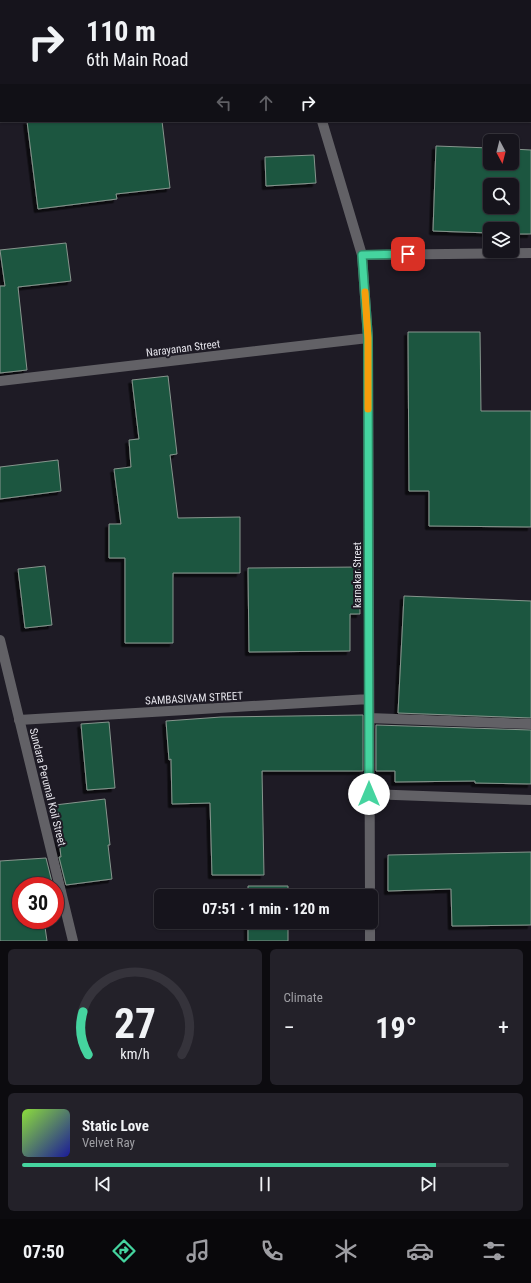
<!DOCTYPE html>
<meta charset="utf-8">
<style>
:root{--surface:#16141c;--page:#232129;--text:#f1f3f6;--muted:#9e9ea3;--line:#35333b;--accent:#45d49f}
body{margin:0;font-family:"Roboto Condensed",sans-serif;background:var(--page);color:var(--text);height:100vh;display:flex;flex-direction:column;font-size:15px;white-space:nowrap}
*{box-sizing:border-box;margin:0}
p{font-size:13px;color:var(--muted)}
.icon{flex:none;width:22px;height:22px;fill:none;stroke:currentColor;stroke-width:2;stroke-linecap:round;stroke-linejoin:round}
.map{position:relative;height:941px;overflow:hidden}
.panel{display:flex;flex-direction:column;gap:8px;padding:8px;background:#0c0b0f;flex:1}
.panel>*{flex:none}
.hud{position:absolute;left:0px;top:0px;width:531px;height:122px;box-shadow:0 1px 3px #0004,0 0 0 1px var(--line);background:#16141c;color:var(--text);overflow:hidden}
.needle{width:26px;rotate:173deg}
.buttons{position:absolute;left:483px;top:134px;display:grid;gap:8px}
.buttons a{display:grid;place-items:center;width:36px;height:36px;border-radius:6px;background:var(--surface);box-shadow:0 1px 3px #0004,0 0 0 1px var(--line);font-size:20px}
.speed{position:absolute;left:12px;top:877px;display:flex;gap:8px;font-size:20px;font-weight:700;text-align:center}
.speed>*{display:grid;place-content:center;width:52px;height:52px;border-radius:50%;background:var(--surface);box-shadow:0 1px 3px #0004,0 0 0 1px var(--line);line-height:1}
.speed .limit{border:6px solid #d22;background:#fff;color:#111}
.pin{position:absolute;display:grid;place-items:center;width:34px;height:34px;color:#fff;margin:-17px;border-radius:8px;box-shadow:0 2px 6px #0006}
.me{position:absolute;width:44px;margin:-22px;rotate:0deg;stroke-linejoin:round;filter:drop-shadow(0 0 3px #0008)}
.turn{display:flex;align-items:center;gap:14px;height:84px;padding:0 20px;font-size:18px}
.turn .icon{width:52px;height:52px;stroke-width:2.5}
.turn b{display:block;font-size:28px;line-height:34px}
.lanes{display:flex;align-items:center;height:38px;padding:0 20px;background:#0003;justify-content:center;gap:20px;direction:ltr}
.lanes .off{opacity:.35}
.big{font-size:30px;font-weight:700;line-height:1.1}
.panel .tile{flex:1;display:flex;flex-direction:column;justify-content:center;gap:6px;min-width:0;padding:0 14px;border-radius:6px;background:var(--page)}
.panel .dial{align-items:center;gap:0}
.dial svg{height:104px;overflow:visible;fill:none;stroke:var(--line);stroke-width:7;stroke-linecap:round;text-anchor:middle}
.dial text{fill:var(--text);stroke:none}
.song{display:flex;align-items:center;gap:12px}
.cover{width:48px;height:48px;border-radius:6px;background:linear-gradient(135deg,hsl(90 70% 55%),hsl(240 70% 35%))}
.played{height:4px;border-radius:2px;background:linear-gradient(90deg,var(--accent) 85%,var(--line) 85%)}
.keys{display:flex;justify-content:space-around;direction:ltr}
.heat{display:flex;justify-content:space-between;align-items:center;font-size:22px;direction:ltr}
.panel .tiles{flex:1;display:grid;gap:8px;grid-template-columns:1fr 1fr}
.tile:last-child{grid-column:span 2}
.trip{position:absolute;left:154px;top:889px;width:224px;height:40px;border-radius:6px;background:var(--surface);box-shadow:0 1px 3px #0004,0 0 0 1px var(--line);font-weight:700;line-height:40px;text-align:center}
.dock{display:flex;height:64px;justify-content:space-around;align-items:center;background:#09080b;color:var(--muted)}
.dock .icon{width:28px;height:28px}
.dock .selected{color:var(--accent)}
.dock b{font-size:18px;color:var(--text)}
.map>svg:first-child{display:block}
.building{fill:#1d5740;stroke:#86958d;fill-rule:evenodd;filter:url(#shadow)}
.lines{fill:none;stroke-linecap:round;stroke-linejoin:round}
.minor{stroke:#626166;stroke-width:10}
.tertiary{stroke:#626166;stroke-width:10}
.route-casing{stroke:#2d8a67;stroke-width:10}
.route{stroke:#45d49f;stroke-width:7}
.slow{stroke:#f59e0b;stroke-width:7}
.labels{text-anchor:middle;stroke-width:4;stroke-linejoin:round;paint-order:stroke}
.street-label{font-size:11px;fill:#e5e4eb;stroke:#1e1b25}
</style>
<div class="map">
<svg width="531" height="941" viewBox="0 0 531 941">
<defs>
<filter id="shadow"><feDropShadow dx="-3.5" dy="3.5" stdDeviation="0" flood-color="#0009"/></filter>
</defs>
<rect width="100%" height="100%" fill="#1e1b25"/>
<path class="building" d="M27 121H162L170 188 116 194 117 199 38 209Z
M436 146 490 148V163H512V149L531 150V234H512V229H490V233L433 231ZM490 185H512V207H490Z
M314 155 316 183 266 186 265 157Z
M66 243 71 281 18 287 27 370 0 373V286H5L0 250Z
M408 332H480L481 411H531V527L429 526V491H409Z
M168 376 177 454 170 455 178 518 240 517V573H173V643H125V558H109V524H121L114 469 131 467 129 440 139 439 132 380Z
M58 460 61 491 0 499V467Z
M45 566 52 625 25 628 18 569Z
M359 567 360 614H350V651L249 652 248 568Z
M404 596 531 601V718L398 713Z
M363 715V771H262L264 875H212L210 803 172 804 171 759 169 760 166 721 221 717Z
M109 722 115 788 87 790 81 724Z
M376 725 531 730V784L475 783V781L395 782V771H376Z
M105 799 110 845H108L112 879 66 885 59 857H61L55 805Z
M531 852V925L452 926 451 889 388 891V855Z
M46 858 53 886H21V920H44L47 941H0V861Z
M248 886H288V896H248Z
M248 922H288V941H248Z"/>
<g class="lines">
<path class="minor" d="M10 0V1
M282 0 283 1
M435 0V1
M447 1 449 0
M0 55H1
M322 121 362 255 368 338 370 896
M362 255 531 253
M0 381 368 338
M369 718 531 724
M19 720 369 699
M369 794 531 800
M370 922V941"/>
<path class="tertiary" d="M0 640 73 941"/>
</g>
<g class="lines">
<defs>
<path id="route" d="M369 794 368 338 362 255 408 254"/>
</defs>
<use href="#route" class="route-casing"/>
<use href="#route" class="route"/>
<path class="slow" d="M365 292 368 338V409"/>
</g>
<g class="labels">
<g class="street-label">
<text transform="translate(183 348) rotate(-7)" y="4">Narayanan Street</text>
<text transform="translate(357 575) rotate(-90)" y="4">karnakar Street</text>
<text transform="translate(194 698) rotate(-3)" y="4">SAMBASIVAM STREET</text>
<text transform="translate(48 787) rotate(76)" y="4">Sundara Perumal Koil Street</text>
</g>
</g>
</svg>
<div class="buttons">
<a><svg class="needle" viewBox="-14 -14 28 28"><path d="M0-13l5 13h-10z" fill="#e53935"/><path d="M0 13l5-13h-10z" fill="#9e9ea3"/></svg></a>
<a><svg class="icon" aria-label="search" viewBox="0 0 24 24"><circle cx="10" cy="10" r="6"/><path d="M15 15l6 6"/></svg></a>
<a><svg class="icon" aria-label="layers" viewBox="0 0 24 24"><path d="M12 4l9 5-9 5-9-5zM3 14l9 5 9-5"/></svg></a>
</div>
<div class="speed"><div class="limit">30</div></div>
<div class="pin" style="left:408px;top:254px;background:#d93025"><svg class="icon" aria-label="arrive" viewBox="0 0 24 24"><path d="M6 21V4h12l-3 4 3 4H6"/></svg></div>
<svg class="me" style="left:369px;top:794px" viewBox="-20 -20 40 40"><circle r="19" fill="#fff"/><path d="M0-13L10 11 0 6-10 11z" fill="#45d49f"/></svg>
<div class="trip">07:51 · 1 min · 120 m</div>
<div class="hud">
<div class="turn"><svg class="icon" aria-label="right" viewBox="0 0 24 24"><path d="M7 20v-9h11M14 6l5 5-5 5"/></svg><div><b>110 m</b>6th Main Road</div></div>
<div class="lanes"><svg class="icon off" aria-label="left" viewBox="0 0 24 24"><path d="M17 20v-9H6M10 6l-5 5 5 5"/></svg><svg class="icon off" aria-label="ahead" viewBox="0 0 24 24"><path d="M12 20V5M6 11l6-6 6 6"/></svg><svg class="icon" aria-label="right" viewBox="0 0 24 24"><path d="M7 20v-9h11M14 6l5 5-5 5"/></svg></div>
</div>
</div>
<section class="panel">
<div class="tiles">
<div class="tile dial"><svg viewBox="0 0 100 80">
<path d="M14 69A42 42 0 1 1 86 69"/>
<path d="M14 69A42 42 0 0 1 10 36" stroke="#45d49f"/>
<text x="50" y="56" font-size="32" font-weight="700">27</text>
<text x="50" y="72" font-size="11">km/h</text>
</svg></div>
<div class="tile"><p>Climate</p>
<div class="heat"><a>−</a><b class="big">19°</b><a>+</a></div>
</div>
<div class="tile">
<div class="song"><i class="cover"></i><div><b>Static Love</b><p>Velvet Ray</p></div></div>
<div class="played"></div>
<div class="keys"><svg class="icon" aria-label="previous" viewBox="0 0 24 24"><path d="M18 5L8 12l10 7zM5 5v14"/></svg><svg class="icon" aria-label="pause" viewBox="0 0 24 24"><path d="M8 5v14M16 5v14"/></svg><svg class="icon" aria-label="next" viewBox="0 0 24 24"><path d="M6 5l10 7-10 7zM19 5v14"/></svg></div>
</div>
</div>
</section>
<nav class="dock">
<b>07:50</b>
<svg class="icon selected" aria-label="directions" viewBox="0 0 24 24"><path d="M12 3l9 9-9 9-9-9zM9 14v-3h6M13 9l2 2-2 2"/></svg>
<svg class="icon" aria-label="music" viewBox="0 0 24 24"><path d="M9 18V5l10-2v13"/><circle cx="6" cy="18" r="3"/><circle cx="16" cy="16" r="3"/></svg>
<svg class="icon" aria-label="phone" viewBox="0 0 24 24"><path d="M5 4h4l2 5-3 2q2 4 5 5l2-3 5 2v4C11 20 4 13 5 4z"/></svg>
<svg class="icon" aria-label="climate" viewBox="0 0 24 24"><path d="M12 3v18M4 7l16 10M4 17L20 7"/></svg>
<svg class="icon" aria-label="car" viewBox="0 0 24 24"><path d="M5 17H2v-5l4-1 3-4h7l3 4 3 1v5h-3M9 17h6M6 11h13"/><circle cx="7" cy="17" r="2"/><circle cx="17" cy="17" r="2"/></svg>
<svg class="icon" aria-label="filters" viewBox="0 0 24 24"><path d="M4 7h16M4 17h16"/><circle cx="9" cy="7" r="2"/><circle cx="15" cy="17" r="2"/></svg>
</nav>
